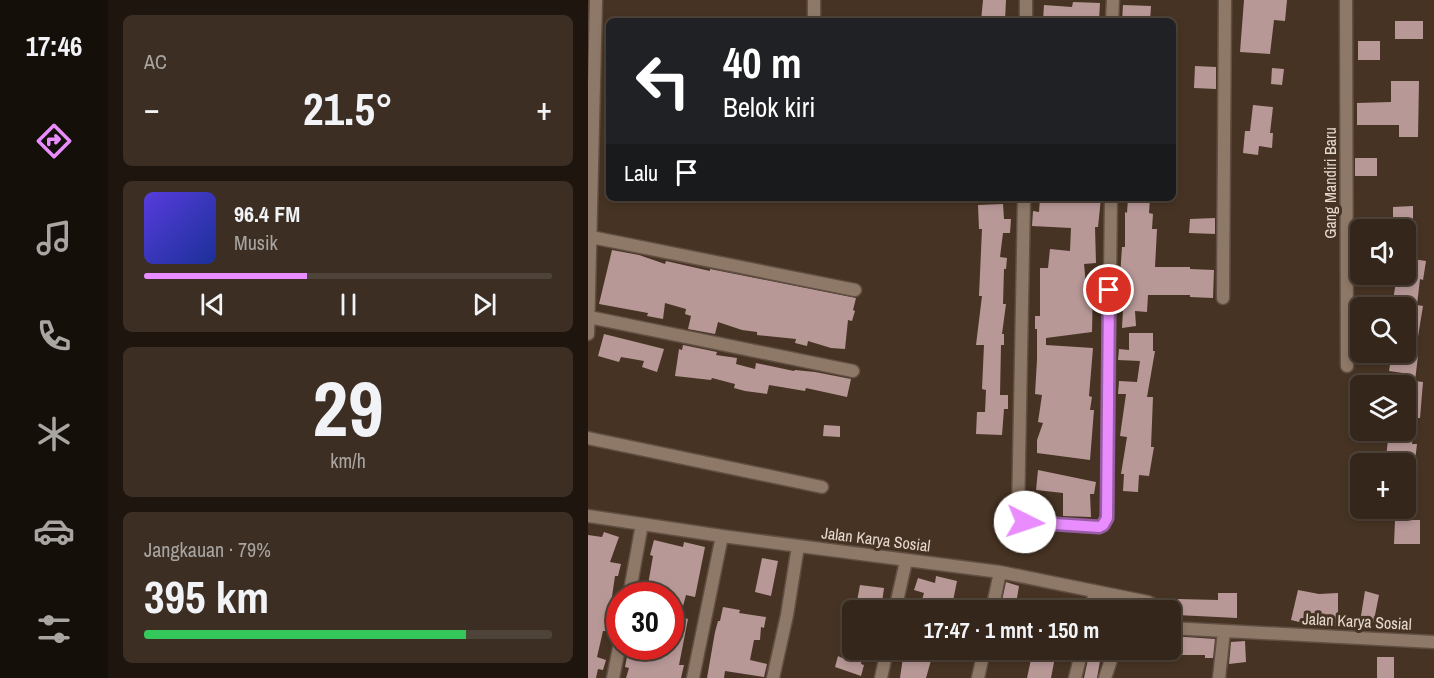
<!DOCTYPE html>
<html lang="id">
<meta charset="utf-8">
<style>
:root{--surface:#34261a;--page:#3c2e23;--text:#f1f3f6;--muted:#a9a5a2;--line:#4e4339;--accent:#e98dfe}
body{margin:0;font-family:"Archivo Narrow",sans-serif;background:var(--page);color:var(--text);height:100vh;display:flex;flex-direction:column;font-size:22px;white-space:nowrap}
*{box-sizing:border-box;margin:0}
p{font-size:20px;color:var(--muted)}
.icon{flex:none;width:33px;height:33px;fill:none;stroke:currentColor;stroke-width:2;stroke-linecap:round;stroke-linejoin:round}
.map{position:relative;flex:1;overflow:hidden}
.sheet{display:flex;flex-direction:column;gap:15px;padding:15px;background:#1d150e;width:480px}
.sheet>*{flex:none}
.banner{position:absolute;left:18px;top:18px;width:570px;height:183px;border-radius:9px;box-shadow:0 3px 9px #0003,0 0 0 2px var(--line);background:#202124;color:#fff;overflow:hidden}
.tools{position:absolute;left:762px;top:219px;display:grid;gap:12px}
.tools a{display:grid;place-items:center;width:66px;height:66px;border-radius:9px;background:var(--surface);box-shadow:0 3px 9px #0003,0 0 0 2px var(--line);font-size:30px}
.speed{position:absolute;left:18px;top:582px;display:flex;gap:12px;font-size:30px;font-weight:700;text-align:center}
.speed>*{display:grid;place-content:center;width:78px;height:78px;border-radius:50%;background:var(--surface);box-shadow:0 3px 9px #0003,0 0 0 2px var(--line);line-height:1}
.speed .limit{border:9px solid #d22;background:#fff;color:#111}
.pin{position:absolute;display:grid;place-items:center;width:51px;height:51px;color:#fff;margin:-26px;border:3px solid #fff;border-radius:50%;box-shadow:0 2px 6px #0007}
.me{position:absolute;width:66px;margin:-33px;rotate:94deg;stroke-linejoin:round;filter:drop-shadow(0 0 4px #0008)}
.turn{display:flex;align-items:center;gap:21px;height:126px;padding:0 18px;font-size:27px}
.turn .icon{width:78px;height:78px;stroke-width:2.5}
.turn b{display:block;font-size:42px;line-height:51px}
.then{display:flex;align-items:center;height:57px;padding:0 18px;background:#0003;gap:12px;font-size:22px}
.big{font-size:45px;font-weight:700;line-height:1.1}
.sheet .card{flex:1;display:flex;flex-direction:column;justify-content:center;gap:9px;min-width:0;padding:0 21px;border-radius:9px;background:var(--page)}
.sheet .dial{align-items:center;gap:0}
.dial b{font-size:78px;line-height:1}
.song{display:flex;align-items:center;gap:18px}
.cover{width:72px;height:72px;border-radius:9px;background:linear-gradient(135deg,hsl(250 70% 55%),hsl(230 70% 35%))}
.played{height:6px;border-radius:3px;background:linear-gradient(90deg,var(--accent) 40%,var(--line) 40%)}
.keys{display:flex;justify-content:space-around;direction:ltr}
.heat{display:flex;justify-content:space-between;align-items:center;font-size:33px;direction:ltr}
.charge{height:9px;border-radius:4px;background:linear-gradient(90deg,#34c759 79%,var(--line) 0)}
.trip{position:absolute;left:254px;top:600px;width:339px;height:60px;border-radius:9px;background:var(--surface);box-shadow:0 3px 9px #0003,0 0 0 2px var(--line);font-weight:700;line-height:60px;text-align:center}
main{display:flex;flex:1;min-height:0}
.dock{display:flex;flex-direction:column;width:108px;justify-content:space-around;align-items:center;background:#150f0a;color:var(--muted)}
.dock .icon{width:42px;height:42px}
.dock .on{color:var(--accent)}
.dock b{font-size:27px;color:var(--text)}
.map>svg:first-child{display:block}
.building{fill:#b79897}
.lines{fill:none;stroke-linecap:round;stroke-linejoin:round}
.street-casing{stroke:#604f42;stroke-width:15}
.street{stroke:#8e7867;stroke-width:12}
.route-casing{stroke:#975ca5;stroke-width:15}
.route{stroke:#e98dfe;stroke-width:10}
.labels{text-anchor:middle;stroke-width:6;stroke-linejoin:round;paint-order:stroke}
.street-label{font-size:16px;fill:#e6d9d0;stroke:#463323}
</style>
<main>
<nav class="dock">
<b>17:46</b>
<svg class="icon on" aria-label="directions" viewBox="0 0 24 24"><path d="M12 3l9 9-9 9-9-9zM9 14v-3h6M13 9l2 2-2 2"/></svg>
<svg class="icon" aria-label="music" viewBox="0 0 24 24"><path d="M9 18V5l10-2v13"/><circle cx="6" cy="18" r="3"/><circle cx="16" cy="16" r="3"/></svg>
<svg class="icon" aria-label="phone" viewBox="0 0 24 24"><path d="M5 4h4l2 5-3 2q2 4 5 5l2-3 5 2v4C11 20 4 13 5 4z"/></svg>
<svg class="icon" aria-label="climate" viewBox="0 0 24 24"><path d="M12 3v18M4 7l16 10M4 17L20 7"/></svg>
<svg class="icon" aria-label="car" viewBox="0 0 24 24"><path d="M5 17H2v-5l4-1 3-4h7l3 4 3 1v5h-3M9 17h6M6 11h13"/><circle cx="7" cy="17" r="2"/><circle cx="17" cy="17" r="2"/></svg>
<svg class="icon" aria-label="filters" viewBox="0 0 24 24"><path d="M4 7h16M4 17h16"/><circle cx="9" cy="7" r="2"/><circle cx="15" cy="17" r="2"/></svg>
</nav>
<section class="sheet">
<div class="card"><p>AC</p>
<div class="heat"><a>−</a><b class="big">21.5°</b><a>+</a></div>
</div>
<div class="card">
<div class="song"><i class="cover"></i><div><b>96.4 FM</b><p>Musik</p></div></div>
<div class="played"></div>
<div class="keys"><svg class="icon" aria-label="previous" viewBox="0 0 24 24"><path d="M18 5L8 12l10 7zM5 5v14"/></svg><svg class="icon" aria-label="pause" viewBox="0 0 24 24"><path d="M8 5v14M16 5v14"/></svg><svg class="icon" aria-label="next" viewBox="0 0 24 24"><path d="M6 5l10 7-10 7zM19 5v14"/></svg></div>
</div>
<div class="card dial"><b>29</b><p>km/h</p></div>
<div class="card"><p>Jangkauan · 79%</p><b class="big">395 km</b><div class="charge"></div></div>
</section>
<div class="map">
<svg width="846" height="678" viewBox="0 0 846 678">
<rect width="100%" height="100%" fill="#463323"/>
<path class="building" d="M395 0H418L417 21H393Z
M656 0H699L697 21 686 20 682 54 652 52Z
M485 2 512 3 511 21 455 20 456 5 484 7Z
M535 5 563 6 562 21H534Z
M807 21H835V39H807Z
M770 41H792V60H770Z
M607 66 628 67V89L606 88Z
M684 68 696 69 694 85 683 84Z
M803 81H831L830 137H811V125H769V103L803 102Z
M665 105 685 107 682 133H685L684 148 671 146 670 155 655 153 657 131H662Z
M767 158H789V176H767Z
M452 198H513L510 227H507L508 263 496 264 498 285H505L504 332 458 338V345L505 348 501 396 504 397 502 410H506L502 460 449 453V440L455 423 450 422 454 395 447 394 449 360V329H447V316H452V268H460L462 249 482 251 483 228 444 226 445 211 451 212Z
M540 198H562L561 213 565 214 564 229H569L567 267H602V269L626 270 625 298 602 297V295H560L559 312 547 311 548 326 534 328 536 291H531L534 247H537V212L539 213Z
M415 204 416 219H423L422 233H415L412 257 419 258 418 269H416L415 304H418L414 334H416V345H413L412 395H420V409H416L414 435 388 434 389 412H397L398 390 394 389 396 345H388L394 296H391L394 229H391L390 205Z
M825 206V230H805V207Z
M627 218V234L601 233 602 219Z
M24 250 51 255 77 264 78 261 122 271V269L268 298 265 310 267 311 264 321 260 320 257 349 243 348 220 341 219 346 207 343 208 339 169 335V332L154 330 130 322 127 334 100 329 103 316 97 314 98 309 77 303 75 319 59 316 60 313 11 304Z
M818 258 838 261 835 280 832 279 829 305 835 306 827 355 830 356 827 381 835 382 832 418H827L824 444H829L827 461 798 458 801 430H818V386H814L815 373 801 371 804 352 818 354V308H804L809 274H818Z
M541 333H565V351H567L559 397H565L563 447H566L561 476 551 475 550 492 535 491 536 474H533L539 437 532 436 538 394H530L531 381 549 382 552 361 530 360 531 349 541 350Z
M16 334 76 349 69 372 54 367 56 361 33 357 31 362 10 356Z
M95 345 129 352 128 355 149 358 148 364 167 369 168 363 206 371 207 370 227 372 263 379 259 397 218 388 217 391 181 385 179 394 157 391 146 388 147 384 124 378 123 380 87 376 91 349 94 350Z
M236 425 252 426V437L235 436Z
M818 468 830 469 828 482 818 481Z
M450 470 508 482 506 494H502L503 517 475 516V493L448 490Z
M807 520H832V544H806Z
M16 532 31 537 22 562 33 564 30 576H27L19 631H15L9 657 18 660 15 670 10 669 8 678H0V535L14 537Z
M66 540 95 547 96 542 117 547 107 597 98 595 92 617 100 619 91 665H96L93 678H38L41 668 37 667 41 646H57L56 652 78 655 79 650H82V596H58L65 556 62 555Z
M174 558 190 561 183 596 167 592Z
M348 576 369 581 365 601 359 599 355 610H331L336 593 326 590 330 578 347 583Z
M418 582 431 586 427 610H412Z
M272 585 296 588 293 610H273L276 602 269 601Z
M710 590 731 594 750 593V627H731L703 620Z
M777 591 791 595 784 630 771 628Z
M630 593H649V618L589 615 590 599 630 600Z
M135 607 152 610 151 613 178 617 176 628 173 627 172 640H166L162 660 179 664 176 677 137 671 136 678H119L127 632 130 621H132Z
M582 636 627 639 625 658H617V655H582Z
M657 641 658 662 641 664 643 642Z
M256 650H276L273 664 276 665 273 676 247 667 250 656 254 658Z
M316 650H333V655L344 657 338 678H312Z
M445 650 468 652 463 678H439Z
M502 650H514L509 678H496Z
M789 657H806V678H789Z"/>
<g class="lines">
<defs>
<path id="street" d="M758 0 759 366
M226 21V0
M438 21V0
M524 21 525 0
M436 198 430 515 432 519 437 522 511 527 515 525 519 518 523 198
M3 237 267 290
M635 298 637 0
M1 317 265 371
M0 334 8 0
M0 438 234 487
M0 516 134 536 412 572 560 602 564 604 565 610
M41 596 54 524
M307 610 318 561
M404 610 412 572
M503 610 507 591
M582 628 846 642
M25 678 32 643
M105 678 134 536
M185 678 199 615 210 546
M293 678 299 650
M390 678 396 650
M487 678 494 650
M517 678 526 651
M631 678 636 631"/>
</defs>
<use href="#street" class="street-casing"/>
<use href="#street" class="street"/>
</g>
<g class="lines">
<defs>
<path id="route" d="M437 522 511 527 515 525 519 518 521 290"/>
</defs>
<use href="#route" class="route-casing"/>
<use href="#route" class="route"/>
</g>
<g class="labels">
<g class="street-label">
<text transform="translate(742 183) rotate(-90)" y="6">Gang Mandiri Baru</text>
<text transform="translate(288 539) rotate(7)" y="6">Jalan Karya Sosial</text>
<text transform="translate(769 621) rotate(3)" y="6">Jalan Karya Sosial</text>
</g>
</g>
</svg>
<div class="tools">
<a><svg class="icon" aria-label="sound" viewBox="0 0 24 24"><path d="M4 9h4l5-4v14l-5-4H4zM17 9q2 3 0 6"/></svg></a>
<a><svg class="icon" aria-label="search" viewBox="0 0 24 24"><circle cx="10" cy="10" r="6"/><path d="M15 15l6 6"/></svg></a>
<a><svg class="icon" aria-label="layers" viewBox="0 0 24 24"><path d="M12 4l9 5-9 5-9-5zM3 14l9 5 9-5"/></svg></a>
<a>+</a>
</div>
<div class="speed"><div class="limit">30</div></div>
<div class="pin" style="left:521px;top:290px;background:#d93025"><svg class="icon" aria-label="arrive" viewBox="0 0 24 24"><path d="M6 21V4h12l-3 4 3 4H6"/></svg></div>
<svg class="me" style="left:437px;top:522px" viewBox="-20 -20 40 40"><circle r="19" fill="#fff"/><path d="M0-13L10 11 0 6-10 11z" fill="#e98dfe"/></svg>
<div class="trip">17:47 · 1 mnt · 150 m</div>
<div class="banner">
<div class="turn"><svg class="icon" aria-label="left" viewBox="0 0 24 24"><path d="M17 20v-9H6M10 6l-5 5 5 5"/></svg><div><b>40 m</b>Belok kiri</div></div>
<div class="then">Lalu<svg class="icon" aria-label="arrive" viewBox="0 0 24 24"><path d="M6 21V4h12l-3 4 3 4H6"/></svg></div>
</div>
</div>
</main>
